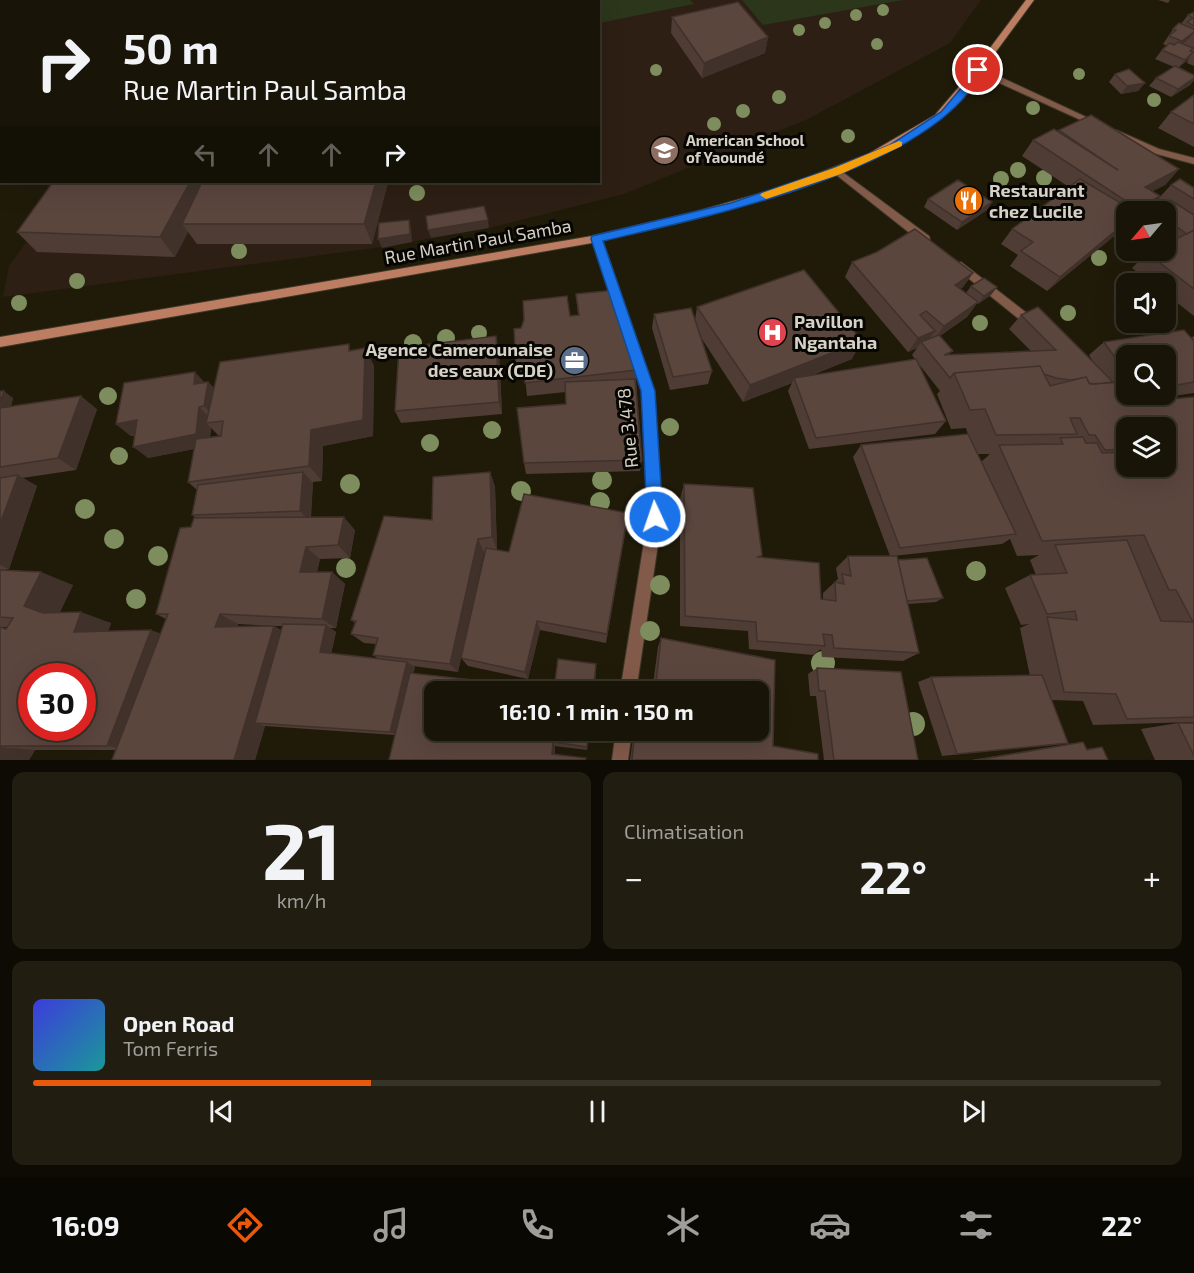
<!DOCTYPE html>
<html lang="fr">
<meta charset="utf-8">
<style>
:root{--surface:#181407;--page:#211d11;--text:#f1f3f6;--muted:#9f9e9b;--line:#363328;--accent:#ea580c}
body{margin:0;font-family:"Exo 2",sans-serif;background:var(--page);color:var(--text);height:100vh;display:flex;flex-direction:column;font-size:22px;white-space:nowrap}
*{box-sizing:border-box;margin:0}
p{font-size:20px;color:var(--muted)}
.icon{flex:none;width:33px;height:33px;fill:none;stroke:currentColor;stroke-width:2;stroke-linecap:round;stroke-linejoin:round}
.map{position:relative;height:760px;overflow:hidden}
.drawer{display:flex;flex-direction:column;gap:12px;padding:12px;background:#0d0b04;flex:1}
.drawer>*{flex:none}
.hud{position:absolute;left:0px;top:0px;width:600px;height:183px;box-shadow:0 6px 24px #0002,0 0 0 2px var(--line);background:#181407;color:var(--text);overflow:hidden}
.needle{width:39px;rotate:241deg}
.buttons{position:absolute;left:1116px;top:201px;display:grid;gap:12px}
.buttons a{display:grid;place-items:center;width:60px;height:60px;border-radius:12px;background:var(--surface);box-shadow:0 6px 24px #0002,0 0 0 2px var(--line);font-size:30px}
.speed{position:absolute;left:18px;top:663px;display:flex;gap:12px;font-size:30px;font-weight:700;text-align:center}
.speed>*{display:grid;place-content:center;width:78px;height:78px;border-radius:50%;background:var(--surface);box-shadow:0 6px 24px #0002,0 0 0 2px var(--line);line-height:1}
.speed .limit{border:9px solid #d22;background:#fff;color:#111}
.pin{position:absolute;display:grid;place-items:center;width:51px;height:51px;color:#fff;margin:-26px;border:3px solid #fff;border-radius:50%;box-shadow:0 2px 6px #0007}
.me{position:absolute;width:66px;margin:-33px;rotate:357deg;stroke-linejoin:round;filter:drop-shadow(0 0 4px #0008)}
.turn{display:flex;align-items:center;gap:21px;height:126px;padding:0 24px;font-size:27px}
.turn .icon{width:78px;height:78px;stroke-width:2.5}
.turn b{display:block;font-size:42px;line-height:51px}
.lanes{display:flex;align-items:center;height:57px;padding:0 24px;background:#0003;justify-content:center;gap:30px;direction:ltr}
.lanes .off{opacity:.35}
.big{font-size:45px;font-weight:700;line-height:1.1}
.drawer .card{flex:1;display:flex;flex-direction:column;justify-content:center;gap:9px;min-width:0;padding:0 21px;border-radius:12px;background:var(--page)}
.drawer .dial{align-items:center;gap:0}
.dial b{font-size:78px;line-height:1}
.song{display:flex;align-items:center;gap:18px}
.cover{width:72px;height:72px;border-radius:9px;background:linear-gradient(135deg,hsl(240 70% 55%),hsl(180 70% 35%))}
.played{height:6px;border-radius:3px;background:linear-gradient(90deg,var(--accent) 30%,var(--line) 30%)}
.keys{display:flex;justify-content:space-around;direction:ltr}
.heat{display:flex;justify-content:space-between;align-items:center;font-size:33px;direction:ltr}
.drawer .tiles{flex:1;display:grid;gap:12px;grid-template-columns:1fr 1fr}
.card:last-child{grid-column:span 2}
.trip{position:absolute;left:424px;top:681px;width:345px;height:60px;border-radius:12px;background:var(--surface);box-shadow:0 6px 24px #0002,0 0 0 2px var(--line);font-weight:700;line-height:60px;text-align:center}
.tab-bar{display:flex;height:96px;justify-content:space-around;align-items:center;background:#0a0803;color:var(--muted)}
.tab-bar .icon{width:42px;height:42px}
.tab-bar .selected{color:var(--accent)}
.tab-bar b{font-size:27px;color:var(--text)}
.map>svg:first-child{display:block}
.education{fill:#2d1f14}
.green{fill:#2b361b}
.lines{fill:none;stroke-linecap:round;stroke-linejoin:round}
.minor-casing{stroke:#3d3827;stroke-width:2}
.secondary-casing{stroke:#3d3827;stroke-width:2}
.minor{fill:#825a4a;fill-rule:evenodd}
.secondary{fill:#bd7d63;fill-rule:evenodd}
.tree{fill:#7d8d5d}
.wall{fill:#4e3c35;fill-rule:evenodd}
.shaded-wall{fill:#40312b}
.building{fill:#5b463e;stroke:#40312b;stroke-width:1.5;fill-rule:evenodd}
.route{fill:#1a73e8;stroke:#114b97;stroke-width:1.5}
.slow{fill:#f59e0b}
.labels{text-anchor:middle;stroke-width:6;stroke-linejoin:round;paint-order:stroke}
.far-poi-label{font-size:15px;font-weight:bold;fill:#d5d1c6;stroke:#080602;text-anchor:start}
.poi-label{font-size:18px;font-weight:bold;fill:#d5d1c6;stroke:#080602;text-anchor:start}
.street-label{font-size:18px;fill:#d5d1c6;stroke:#080602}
</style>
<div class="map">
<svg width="1194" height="760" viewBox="0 0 1194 760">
<rect width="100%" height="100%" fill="#201b09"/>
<path class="education" d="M206 0H981L950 43 808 119 624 194 489 228 382 247 3 297 9 266 70 182H598V2L205 1Z"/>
<path class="green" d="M590 0H690L694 4 599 23 598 2 584 1Z
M742 0H903L763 25Z"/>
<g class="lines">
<defs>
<path id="minor" d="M975 68H981L1101 124 1100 126H1094L975 72Z
M1116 130 1159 149 1194 158V164L1153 153 1113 135V131Z
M837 168 929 236 930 239 929 242H921L834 173V169Z
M597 235 602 239 654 391 662 517 636 692H620L648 517 642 391 592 239Z
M961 262 1037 321 1039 324 1037 327H1029L957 269 956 266 957 263Z
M616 730H632L628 760H612Z"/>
<path id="secondary" d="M1026 0H1034L981 72 941 119 875 158 790 192 691 220 592 243 0 347V337L592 236 691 213 783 187 868 154 935 115 975 68Z"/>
</defs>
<use href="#minor" class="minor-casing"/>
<use href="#secondary" class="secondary-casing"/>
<use href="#minor" class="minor"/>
<use href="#secondary" class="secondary"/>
</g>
<g class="tree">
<circle cx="883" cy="10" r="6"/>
<circle cx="856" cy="15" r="6"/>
<circle cx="825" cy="23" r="6"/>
<circle cx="799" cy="30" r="6"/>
<circle cx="877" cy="44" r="6"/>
<circle cx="656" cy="70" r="6"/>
<circle cx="1079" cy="74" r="6"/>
<circle cx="779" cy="97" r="7"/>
<circle cx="1154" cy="100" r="7"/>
<circle cx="1033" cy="108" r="7"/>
<circle cx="743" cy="111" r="7"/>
<circle cx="714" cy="124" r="7"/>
<circle cx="848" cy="136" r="7"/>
<circle cx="1018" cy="170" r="8"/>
<circle cx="1044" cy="178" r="8"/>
<circle cx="1001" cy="179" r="8"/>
<circle cx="417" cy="193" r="8"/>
<circle cx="239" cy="251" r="8"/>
<circle cx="1099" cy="258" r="8"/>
<circle cx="77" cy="281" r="8"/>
<circle cx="19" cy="303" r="8"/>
<circle cx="1068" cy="313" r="8"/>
<circle cx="980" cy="323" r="8"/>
<circle cx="479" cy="333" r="8"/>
<circle cx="446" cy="338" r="9"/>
<circle cx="413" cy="343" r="9"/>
<circle cx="108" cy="396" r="9"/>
<circle cx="670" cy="427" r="9"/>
<circle cx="492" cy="430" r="9"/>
<circle cx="430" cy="443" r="9"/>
<circle cx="119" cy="456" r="9"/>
<circle cx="602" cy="480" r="10"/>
<circle cx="350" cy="484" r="10"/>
<circle cx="521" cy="491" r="10"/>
<circle cx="600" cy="502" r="10"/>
<circle cx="85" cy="509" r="10"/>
<circle cx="114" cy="539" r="10"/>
<circle cx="158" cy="556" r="10"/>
<circle cx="346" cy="568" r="10"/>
<circle cx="976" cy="571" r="10"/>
<circle cx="660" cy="585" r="10"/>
<circle cx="136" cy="599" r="10"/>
<circle cx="650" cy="631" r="10"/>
<circle cx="823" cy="663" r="12"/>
<circle cx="913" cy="724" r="12"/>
</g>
<path class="wall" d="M1158 0H1170L1168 3Z
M1194 12V66L1187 63 1189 57 1179 67 1194 75V80L1190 85 1171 97 1149 86 1156 78 1174 67 1155 59 1162 50 1167 46 1163 44 1173 29 1181 24 1188 15Z
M672 17 768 37 765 53 702 78 671 33Z
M1115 74 1145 83 1138 91 1121 94 1109 82Z
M0 82 2 84V143H0Z
M1194 95V147L1158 128 1171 112Z
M1059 130 1179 169 1165 185 1152 191 1146 211 1126 212V225L1124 228 1047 291 1010 266 1018 255 1001 244 1012 229 1069 187 1022 156 1033 140 1058 132Z
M388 182 372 244H197L188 232 175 257 37 252 17 232Z
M1171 185 1194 188V316L1166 294V284H1152L1132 268 1147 253 1175 239 1166 233V212H1151L1163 204 1157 200Z
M928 199 992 202 987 210 957 230 924 207Z
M852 262 973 273 963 287 960 289 966 293 971 286 997 287 991 295 978 304 977 303 967 317 940 336 950 355 1031 351 1009 329 1021 315 1094 363 1089 355 1104 342 1191 338 1194 336V393L1137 401 1194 397V722L1093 725 1083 701 1052 700 1068 743 942 756 918 682 931 677 1030 676 1020 628 1029 624 1021 625 1005 588 1030 575H1036L1030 560 1039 555 1017 556 1010 539 1002 544 893 556 943 598 936 602 908 604 919 653 903 661 822 657 821 649 813 655 749 649 748 631 680 626V499L684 484 761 557 821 599 823 600V593L838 579 836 568 848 556H890L853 457 861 445 968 435 966 428 951 429 937 394 940 391 918 363 946 421 935 434 809 449 788 391 792 383 743 402 700 336 712 371 708 384 670 390 652 328 654 314 695 320 697 307 852 359 810 376 915 359 912 355 917 348 908 352 845 277ZM1126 356H1166V394H1126ZM1126 428H1166V466H1126ZM978 454H990L981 462Z
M576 294 619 311 636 370V380L642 460 640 471 526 474 524 463 566 404V392L527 396 525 378H519L516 365 521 328 578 315Z
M365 348 374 366 373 436 323 446 322 481 313 482 311 517 355 530 350 558 320 559 317 572H332L345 584 336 628H330L336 632 331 654 379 659 373 655 376 644 364 643 351 634 355 623 351 620 432 520 490 472 495 487 497 550 509 552 626 527 606 643 540 630 528 679 468 666 461 658 485 552H484L458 672 413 666 415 667 413 674 554 689 596 672 587 750 555 746V755L586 758V760H389L395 735 265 726 255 760H112L115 750H35L29 760H0L6 629 7 627H0V391L13 398 11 406 97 409 76 470 22 478 37 486 9 569 4 570 73 585 60 612 111 623 108 631 161 634 166 619 156 614 191 527 196 518 192 515 197 490 188 482 194 449 148 458 135 436H131L116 424 205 382H208L214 388 352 350ZM211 428 219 436 210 437ZM238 624 272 626H238ZM274 626H282L281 630Z
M499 350 502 414 401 423 395 411Z
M661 638 775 660 773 746 818 754V760H630L634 730H759V692H652L658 647Z
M817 668 918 760H824L816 696H810L808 674Z
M1178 723H1194V760H1155L1141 729Z
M1083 742 1086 749 1102 747 1108 760H971Z"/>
<path class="shaded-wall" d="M1194 32 1188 40 1175 49 1182 41Z
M768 37 765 53 702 78 704 63Z
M0 48 2 50V66L0 68Z
M1193 52 1187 61 1178 68 1185 60Z
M1194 78V80L1190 85 1171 97 1178 89Z
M1145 83 1138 91 1121 94 1127 86Z
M2 115V131L0 129V116Z
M1179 169 1165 185 1132 202 1145 187Z
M190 182H208L182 224 188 232 175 257 160 237Z
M376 182H388L372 244 364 224Z
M1160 196 1146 211 1136 212 1138 209Z
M992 202 987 210 957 230 962 222Z
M409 220 411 228 412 242 382 248 378 239Z
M488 220 489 228 431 238 428 230Z
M1126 222V225L1124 228 1047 291 1060 277Z
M973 273 963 287 945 299 955 285Z
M997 287 991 295 978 304 984 296Z
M978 302 967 317 934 340 944 326Z
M935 331 925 344 921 342 917 348 908 352 918 338Z
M496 336 499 350 502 414 499 402Z
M862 341 852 359 796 381 794 378 792 383 743 402 750 385Z
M365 348 374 366 373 436 323 446 322 481 309 466 311 430Z
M195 372 207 385 208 382 220 395 217 419 204 406 194 384Z
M4 391 13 398 6 424 0 425V402Z
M81 396 97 409 76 470 58 458Z
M199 407 212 420 206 423 211 428 209 446 148 458 133 447Z
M137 420 152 433 131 436 116 424Z
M303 472 313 483 310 522 300 511Z
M490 472 495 487 497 550 492 537Z
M18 475 37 486 9 569 0 565V524Z
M628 513 626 527 606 643 607 634Z
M344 517 355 530 350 558 338 545Z
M478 539 484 552 458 672 450 664Z
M306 547 320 559 314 584 300 572Z
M41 572 73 585 57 617 75 624 24 606Z
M332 572 345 584 336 628 322 619Z
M81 612 111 623 105 642 74 632Z
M220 614 238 624 235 636 215 627Z
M537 621 540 630 528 679 525 672Z
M326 625 336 632 330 658 320 652Z
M274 626 290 635 255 723 265 726 255 760H234Z
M151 630 178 640 139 750 107 746Z
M407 662 415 667 399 735 390 732Z
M553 742 555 746V757L552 754Z
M0 747 35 750 29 760H0Z"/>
<path class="building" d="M44 0H107L106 2H42Z
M348 0H574L575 2H347Z
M738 2 768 37 704 63 672 17Z
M1194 12V26L1187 22 1193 18 1188 15Z
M1179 23 1194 29V32L1182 41 1169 36 1176 30 1173 29Z
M1178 42 1193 48 1190 51 1193 52 1185 60 1162 50 1170 43 1174 45Z
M1175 66 1194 75V78L1178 89 1156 78Z
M1129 69 1145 83 1127 86 1115 74Z
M2 84V93H0V85Z
M1194 95V124L1171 112Z
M0 98H2V115L0 116Z
M1091 115 1179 169 1145 187 1160 196 1138 209 1033 140 1054 129 1118 170 1059 130Z
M1080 179 1136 212H1126V222L1060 277 1021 251 1033 242 1012 229Z
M1180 179 1194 188V199L1171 185Z
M958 180 992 202 962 222 928 199Z
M53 182H190L160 237 17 232Z
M202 182H376L364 224H182Z
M1170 200 1194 215V230L1187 234 1166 219V212H1154L1152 210Z
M484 206 488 220 428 230 426 216Z
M409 220 410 234 378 239 379 223Z
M915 229 973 273 955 285 978 302 944 326 926 311 920 315 935 331 918 338 852 262 877 252Z
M1194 230V289L1147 253 1153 250H1166V244Z
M804 270 862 341 750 385 697 307Z
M984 278 997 287 984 296 971 286Z
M615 290 619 311H626L636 370 525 383 524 365H516L514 329 521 328 524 320 523 301 567 296 570 316 579 315 576 294Z
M1038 307 1113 382 1096 384 1089 383 1086 377 1071 380 1056 378 1044 374 1040 366 954 373 950 378 921 342 939 335 953 351 944 355 1056 350 1021 315Z
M691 308 712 371 673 377 654 314Z
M1184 330 1194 341V382L1166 387V356H1126V373L1104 342Z
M496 336 499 402 395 411 399 348Z
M349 344V351L365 348 363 420 311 430 309 466 188 482 196 439 221 436 223 421 206 423 220 362Z
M916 359 946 421 816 438 794 378Z
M1040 366 1050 386 1086 377 1090 384 1125 382 1126 384V394H1133L1137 402 1194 397V717L1127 719 1116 694 1064 692 1047 617 1077 620 1075 611 1047 614 1030 575 1067 573 1055 545 1127 540 1161 621 1193 622 1176 590H1169L1144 535 1042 541 999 445 1063 444 1060 438 1083 437 1086 443H1097L1102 453 1126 452V466H1166V451H1168L1166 446V428H1153L1152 425 1153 428H1126V449L1105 450 1095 435H1089L1080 418H1070L1077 434 996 435 985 409 970 410 954 373Z
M195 372 194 384 208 382 204 406 199 407 196 434 133 447 137 420 116 424 124 383Z
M635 379 642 460 524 463 517 408 566 404 565 382Z
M0 391H4L0 402Z
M81 396 58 458 0 467V408Z
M968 434 1016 534 900 548 861 445Z
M303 472 300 511 192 515 198 485Z
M490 472 492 537 478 539 450 664 373 655 378 638 351 634 356 621 351 620 384 516 432 520 433 477Z
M18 475 0 524V478Z
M684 484 753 488 762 555 758 557 819 563 821 599 836 601 835 582 844 584 842 574 851 576 848 556H897L919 653 834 648 832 635 823 634 825 646 757 641 756 622 685 616Z
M524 494 628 513 607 634 537 621 525 672 461 658 486 548 509 552Z
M344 517 338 545 306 547 300 572H332L322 619 220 614 215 627 274 626 234 760H112L168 614H156L180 528 191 527 194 518Z
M927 558 943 598 907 601 898 560Z
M0 570 41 572 24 606 43 613 81 612 74 632 151 630 107 746H0V627L6 629 13 618 0 617ZM32 676H82V728H32Z
M283 624 326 625 320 652 407 662 390 732 255 723Z
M661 638 775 660 773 746 818 754V760H632L635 730H759V692H655Z
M558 659 596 664 593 692H435V730H588L587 747 553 742 552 754 586 758 585 760H389L410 673 554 689Z
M817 668 901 672 918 760H834L825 691H819Z
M1042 675 1068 743 957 754 931 677Z
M1178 723H1194V756Z
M1083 742 1087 750 1102 747 1108 760H977Z"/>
<path class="route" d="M975 68 983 70C934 171 705 217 603 241L655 391 663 517 661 522 655 524 650 522 647 517 641 391 591 239 592 236 731 203 834 168 890 145 941 112 968 80Z"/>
<path class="slow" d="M899 141 902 142V146L841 174 766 199 760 195 762 193 834 168Z"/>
<defs>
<symbol id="school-disc" viewBox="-11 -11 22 22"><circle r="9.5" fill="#8d6e63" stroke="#080602"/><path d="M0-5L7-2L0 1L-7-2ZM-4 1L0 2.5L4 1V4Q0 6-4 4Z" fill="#fff"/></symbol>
<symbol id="restaurant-disc" viewBox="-11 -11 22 22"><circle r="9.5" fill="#e8710a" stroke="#080602"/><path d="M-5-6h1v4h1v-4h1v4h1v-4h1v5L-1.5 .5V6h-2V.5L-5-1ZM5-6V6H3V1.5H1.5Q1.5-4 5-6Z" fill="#fff"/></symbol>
<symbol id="hospital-disc" viewBox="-11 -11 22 22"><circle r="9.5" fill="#e0444e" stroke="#080602"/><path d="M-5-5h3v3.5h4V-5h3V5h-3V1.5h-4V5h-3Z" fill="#fff"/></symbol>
<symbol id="office-disc" viewBox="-11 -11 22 22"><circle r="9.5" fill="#5c6f8a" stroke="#080602"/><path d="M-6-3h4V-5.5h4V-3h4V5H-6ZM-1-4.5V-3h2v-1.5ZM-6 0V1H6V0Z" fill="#fff"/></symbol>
</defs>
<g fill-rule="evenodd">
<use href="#school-disc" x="648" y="134" width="33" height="33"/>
<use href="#restaurant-disc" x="952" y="184" width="33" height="33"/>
<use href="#hospital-disc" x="756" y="316" width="33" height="33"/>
<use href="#office-disc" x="558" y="344" width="33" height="33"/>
</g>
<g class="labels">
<g class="far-poi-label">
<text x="686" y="146">American School<tspan x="686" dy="17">of Yaoundé</tspan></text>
</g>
<g class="poi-label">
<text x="989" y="197">Restaurant<tspan x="989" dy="21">chez Lucile</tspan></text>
<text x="794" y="328">Pavillon<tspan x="794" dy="21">Ngantaha</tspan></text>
<text x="553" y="356" text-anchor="end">Agence Camerounaise<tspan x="553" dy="21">des eaux (CDE)</tspan></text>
</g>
<g class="street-label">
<text transform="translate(478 242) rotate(-10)" y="6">Rue Martin Paul Samba</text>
<text transform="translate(628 428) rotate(-96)" y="6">Rue 3.478</text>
</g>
</g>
</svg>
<div class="buttons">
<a><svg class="needle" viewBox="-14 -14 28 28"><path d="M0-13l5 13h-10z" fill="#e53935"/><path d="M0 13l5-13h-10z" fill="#9f9e9b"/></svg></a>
<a><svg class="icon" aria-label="sound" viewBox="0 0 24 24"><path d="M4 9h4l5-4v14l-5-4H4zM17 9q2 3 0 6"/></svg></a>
<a><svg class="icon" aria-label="search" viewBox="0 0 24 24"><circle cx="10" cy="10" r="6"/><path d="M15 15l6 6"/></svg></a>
<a><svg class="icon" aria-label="layers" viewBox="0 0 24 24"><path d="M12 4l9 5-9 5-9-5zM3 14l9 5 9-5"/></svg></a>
</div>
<div class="speed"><div class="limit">30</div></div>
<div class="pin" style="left:978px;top:70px;background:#d93025"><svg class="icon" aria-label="arrive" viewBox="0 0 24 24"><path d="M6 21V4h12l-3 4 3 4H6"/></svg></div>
<svg class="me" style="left:655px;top:517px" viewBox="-20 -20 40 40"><circle r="17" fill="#1a73e8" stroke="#fff" stroke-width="3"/><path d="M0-11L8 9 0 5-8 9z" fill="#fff"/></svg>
<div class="trip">16:10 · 1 min · 150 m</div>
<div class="hud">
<div class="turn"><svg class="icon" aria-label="right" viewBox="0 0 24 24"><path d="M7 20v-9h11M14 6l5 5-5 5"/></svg><div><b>50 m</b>Rue Martin Paul Samba</div></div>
<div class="lanes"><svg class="icon off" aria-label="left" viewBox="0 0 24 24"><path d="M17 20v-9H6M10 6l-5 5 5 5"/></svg><svg class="icon off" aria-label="ahead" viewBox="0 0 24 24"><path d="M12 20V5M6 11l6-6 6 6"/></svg><svg class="icon off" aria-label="ahead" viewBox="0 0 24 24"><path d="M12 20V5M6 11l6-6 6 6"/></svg><svg class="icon" aria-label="right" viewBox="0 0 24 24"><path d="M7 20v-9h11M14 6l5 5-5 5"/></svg></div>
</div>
</div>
<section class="drawer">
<div class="tiles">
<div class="card dial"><b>21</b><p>km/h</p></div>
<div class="card"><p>Climatisation</p>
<div class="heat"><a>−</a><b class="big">22°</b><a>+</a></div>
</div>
<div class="card">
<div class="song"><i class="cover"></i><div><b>Open Road</b><p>Tom Ferris</p></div></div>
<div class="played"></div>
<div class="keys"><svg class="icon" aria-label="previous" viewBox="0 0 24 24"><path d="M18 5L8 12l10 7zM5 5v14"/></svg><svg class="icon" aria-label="pause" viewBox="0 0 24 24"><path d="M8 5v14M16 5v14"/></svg><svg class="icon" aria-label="next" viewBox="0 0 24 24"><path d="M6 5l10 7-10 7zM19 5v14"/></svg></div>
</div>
</div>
</section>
<nav class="tab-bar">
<b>16:09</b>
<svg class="icon selected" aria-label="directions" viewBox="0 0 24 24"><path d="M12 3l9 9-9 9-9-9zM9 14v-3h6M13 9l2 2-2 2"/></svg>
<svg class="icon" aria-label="music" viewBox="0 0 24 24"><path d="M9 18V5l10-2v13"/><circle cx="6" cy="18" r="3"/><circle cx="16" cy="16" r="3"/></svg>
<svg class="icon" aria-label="phone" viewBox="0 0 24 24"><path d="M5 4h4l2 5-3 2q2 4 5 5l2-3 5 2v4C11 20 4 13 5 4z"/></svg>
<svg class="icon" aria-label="climate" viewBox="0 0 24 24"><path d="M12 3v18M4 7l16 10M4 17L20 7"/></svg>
<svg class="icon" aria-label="car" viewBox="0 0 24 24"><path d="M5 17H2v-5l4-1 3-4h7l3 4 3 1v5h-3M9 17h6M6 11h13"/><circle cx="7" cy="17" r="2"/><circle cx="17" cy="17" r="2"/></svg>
<svg class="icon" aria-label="filters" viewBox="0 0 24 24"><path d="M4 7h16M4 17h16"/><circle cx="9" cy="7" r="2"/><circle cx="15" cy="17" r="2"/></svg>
<b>22°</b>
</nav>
